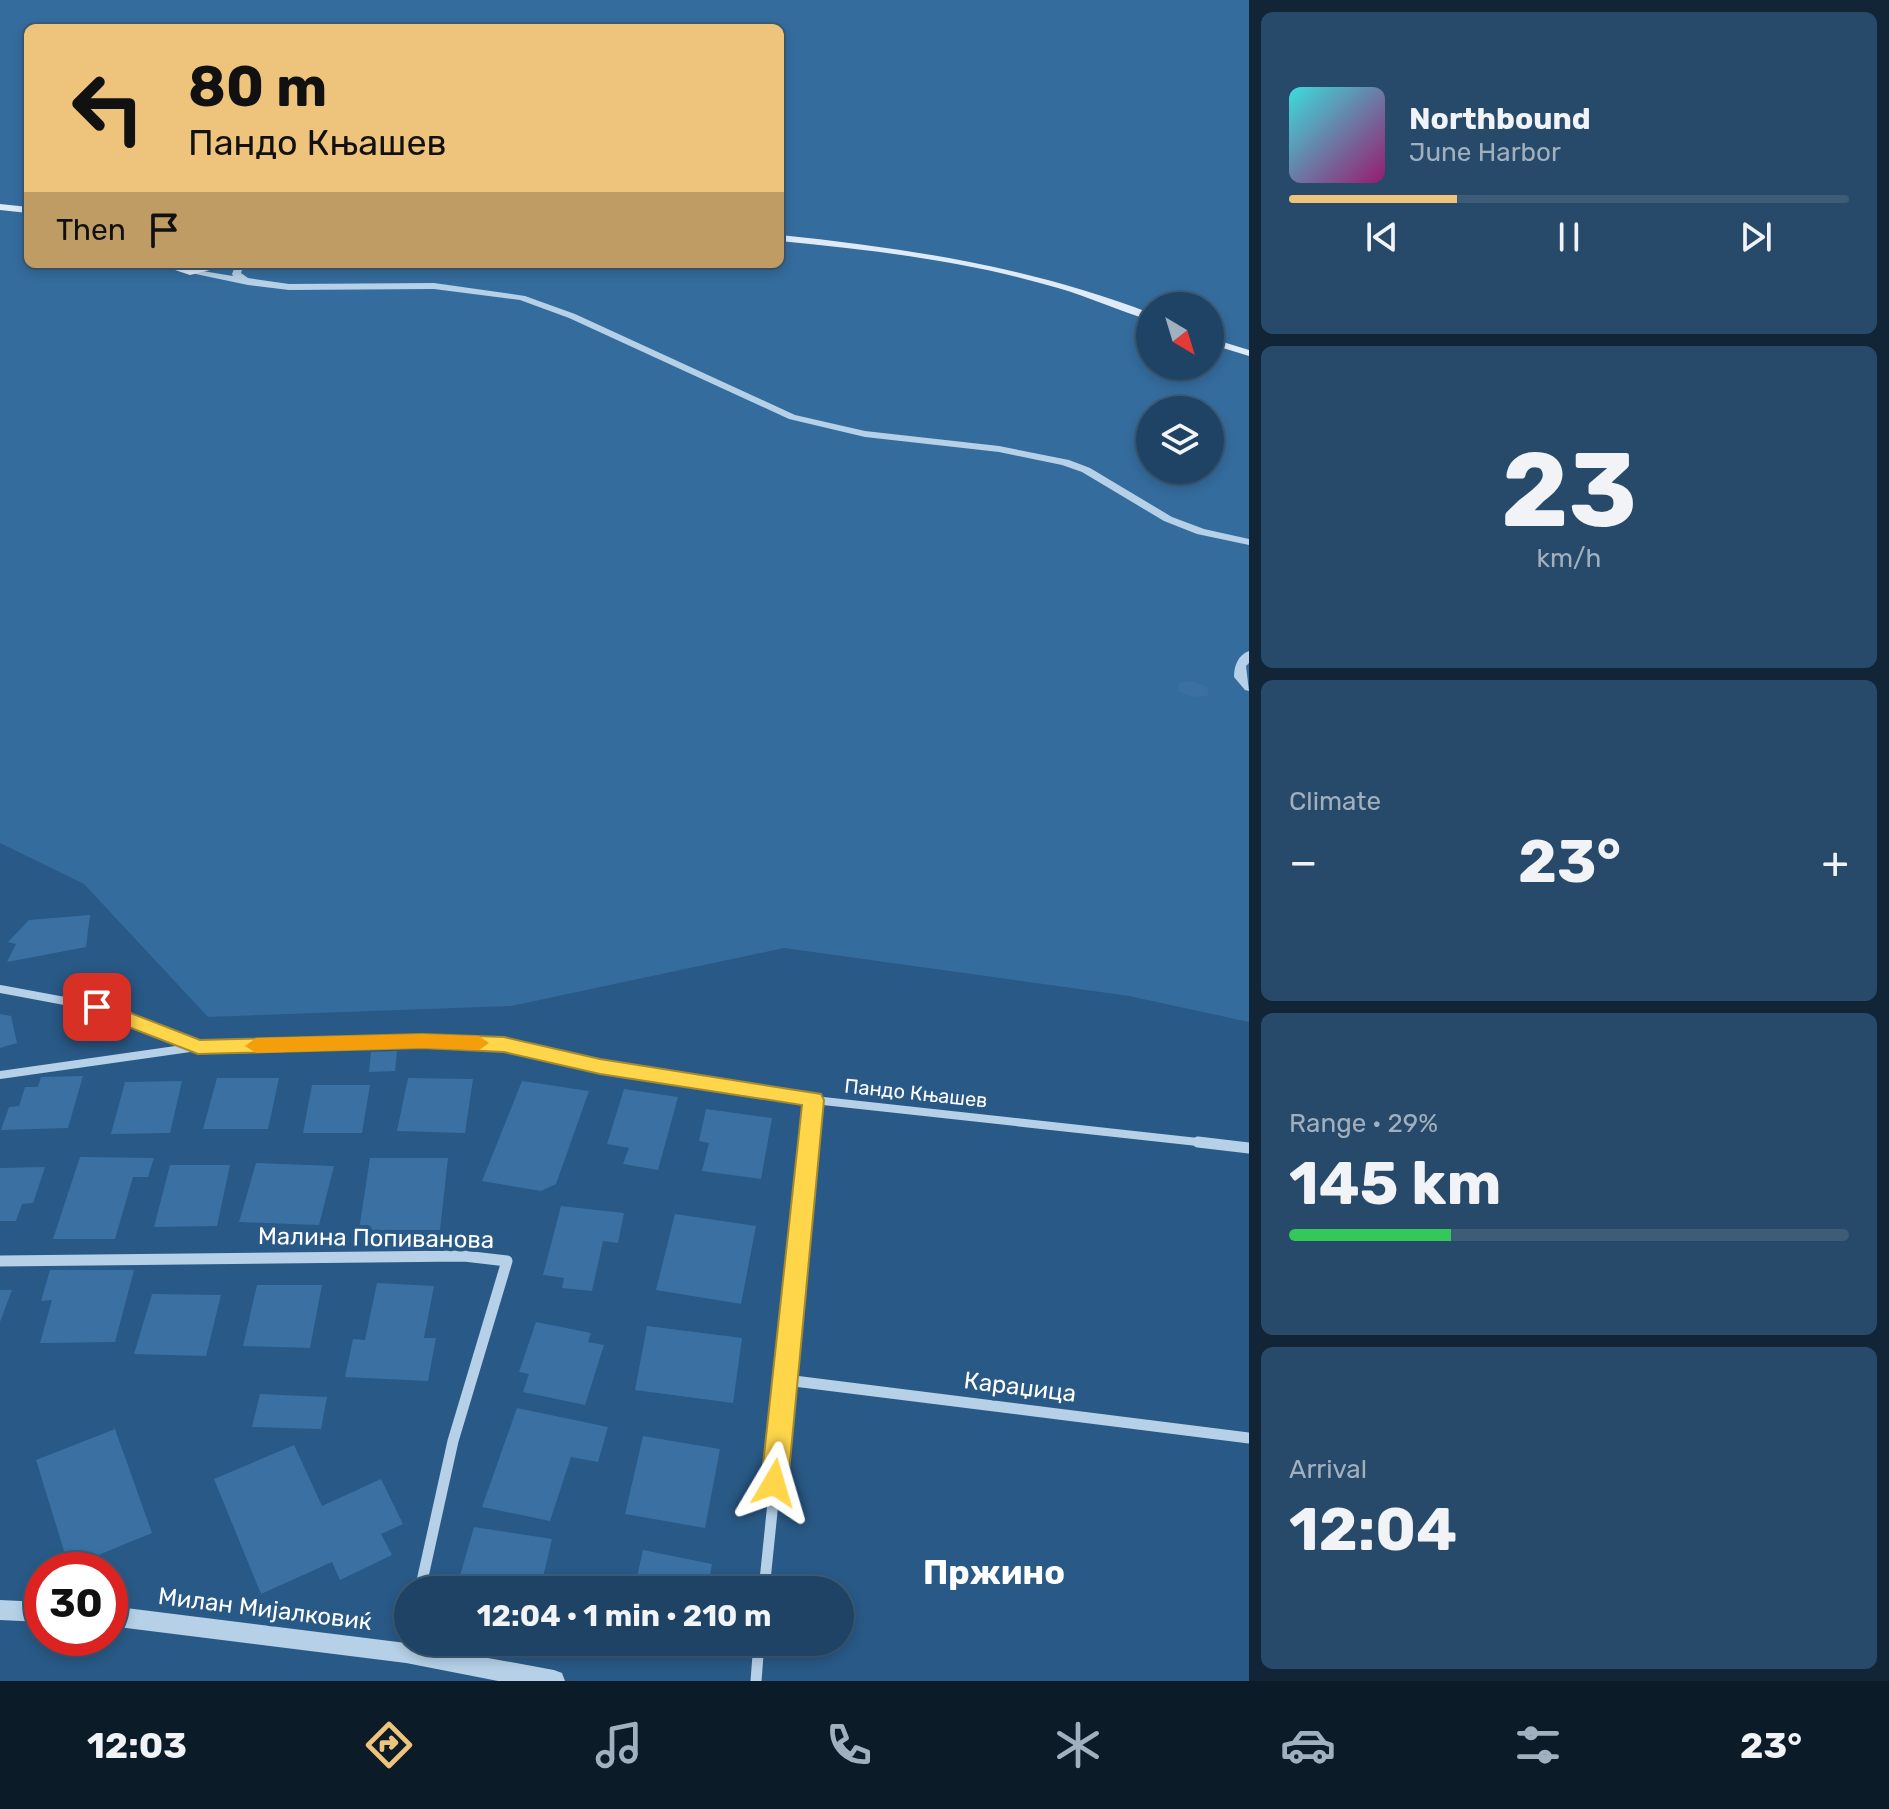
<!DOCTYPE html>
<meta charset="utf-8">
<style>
:root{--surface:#1f4364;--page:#274a6a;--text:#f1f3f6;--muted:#a1b0bf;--line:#3c5c78;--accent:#eec47c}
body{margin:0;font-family:Rubik,sans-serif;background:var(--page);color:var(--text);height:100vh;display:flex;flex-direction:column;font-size:30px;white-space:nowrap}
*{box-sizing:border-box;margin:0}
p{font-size:26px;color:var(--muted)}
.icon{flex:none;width:44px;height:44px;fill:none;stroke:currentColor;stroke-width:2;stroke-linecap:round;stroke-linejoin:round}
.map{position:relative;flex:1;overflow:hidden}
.drawer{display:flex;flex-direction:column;gap:12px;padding:12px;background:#112537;width:640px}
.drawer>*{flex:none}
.hud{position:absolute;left:24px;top:24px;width:760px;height:244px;border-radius:12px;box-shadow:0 4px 12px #0003,0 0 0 2px var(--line);background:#eec47c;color:#111;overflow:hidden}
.needle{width:52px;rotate:142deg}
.tools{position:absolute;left:1136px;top:292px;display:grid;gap:16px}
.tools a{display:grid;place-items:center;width:88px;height:88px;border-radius:50%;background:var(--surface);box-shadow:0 4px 12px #0003,0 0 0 2px var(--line);font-size:40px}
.speed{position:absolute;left:24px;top:1552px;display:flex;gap:16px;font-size:40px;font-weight:700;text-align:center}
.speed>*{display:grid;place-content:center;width:104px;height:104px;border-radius:50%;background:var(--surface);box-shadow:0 4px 12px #0003,0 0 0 2px var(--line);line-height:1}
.speed .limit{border:12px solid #d22;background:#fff;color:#111}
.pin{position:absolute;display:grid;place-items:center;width:68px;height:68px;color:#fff;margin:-34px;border-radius:16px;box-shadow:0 4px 12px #0006}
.me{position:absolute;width:88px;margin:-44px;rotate:7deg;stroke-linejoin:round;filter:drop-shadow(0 0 6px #0008)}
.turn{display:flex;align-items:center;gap:28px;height:168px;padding:0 32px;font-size:36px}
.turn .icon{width:104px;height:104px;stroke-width:2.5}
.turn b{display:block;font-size:56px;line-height:68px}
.then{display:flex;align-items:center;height:76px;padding:0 32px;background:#0003;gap:16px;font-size:30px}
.big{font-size:60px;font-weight:700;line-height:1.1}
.drawer .widget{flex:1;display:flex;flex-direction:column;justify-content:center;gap:12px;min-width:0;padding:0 28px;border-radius:12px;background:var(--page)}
.drawer .dial{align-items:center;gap:0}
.dial b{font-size:104px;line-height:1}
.song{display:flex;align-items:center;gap:24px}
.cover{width:96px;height:96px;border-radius:12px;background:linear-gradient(135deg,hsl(180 70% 55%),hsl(320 70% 35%))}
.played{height:8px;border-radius:4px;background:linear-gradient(90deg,var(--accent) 30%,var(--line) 30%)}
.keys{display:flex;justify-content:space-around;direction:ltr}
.heat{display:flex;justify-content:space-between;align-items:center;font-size:44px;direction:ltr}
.charge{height:12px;border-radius:6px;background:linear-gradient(90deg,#34c759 29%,var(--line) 0)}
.trip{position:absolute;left:394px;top:1576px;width:460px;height:80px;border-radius:40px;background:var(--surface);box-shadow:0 4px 12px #0003,0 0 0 2px var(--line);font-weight:700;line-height:80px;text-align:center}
.menu{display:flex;height:128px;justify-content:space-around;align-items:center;background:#0c1b28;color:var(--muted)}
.menu .icon{width:56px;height:56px}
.menu .selected{color:var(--accent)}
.menu b{font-size:36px;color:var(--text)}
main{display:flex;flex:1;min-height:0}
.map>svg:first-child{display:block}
.green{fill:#346c9d;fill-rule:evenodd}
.building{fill:#3a71a2}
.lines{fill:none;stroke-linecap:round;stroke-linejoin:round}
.minor-far1{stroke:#b5d0e7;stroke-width:8}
.minor{stroke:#b5d0e7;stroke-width:11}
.tertiary{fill:#b5d0e7;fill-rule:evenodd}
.secondary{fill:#deebf7;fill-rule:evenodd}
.route{fill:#ffd54a;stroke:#a68a30;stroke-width:2}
.slow{fill:#f59e0b}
.labels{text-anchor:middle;stroke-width:8;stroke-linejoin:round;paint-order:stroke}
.street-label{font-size:20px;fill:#fff;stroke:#295986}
.near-street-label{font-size:24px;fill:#fff;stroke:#295986}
.near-district-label{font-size:34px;font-weight:bold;fill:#fff;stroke:#295986}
</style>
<main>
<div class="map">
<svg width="1249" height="1681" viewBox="0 0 1249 1681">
<rect width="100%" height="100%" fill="#295986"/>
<path class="green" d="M0 0H1249V1022L1129 996 784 948 511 1006 208 1017 84 884 0 843ZM28 28H780V264H28ZM1150 306H1210V366H1150ZM1150 410H1210V470H1150Z"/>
<path class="building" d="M1192 681 1209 688 1207 696 1192 697 1179 691V683Z
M90 915 86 947 7 962 16 944 8 942 29 920Z
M0 1014 11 1016 17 1043 0 1048Z
M397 1051 395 1071 369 1072 371 1052Z
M83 1076 68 1128 1 1130 9 1107 19 1106 25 1087H38L41 1077Z
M217 1078H279L268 1129H203Z
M408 1078 473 1079 465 1133 397 1131Z
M182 1081 170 1133 111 1134 125 1082Z
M522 1081 589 1091 556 1184 541 1191 482 1181Z
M312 1085H370L362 1133H303Z
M624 1089 678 1097 658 1170 623 1164 629 1148 607 1144Z
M706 1109 772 1118 761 1179 702 1171 709 1143 699 1141Z
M80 1157 154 1158 148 1177H133L115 1239H53Z
M370 1158H448L440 1230H359Z
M256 1163 334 1166 319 1225 239 1222Z
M170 1165H230L217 1226 154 1227Z
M45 1167 33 1203 22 1204 16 1221H0V1168Z
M561 1206 624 1213 618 1243 603 1241 592 1291 562 1288 564 1278 543 1275Z
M675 1214 756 1226 741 1304 656 1290Z
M50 1270H134L115 1342 40 1343 52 1300 41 1301Z
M377 1283 434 1286 424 1338H436L428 1381 345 1377 353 1339 365 1340Z
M257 1285H322L310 1348 243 1346Z
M0 1290H12L0 1322Z
M152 1294 221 1295 206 1356 134 1354Z
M536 1322 591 1333 588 1342 604 1345 585 1405 523 1392 529 1374 519 1372Z
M647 1326 742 1338 733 1403 635 1390Z
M260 1394 327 1397 321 1429 252 1427Z
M517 1408 608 1427 598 1462 571 1457 550 1521 482 1507Z
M115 1429 152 1533 69 1567 36 1460Z
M643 1436 720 1449 705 1528 625 1514Z
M294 1445 322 1506 381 1479 403 1524 381 1534 392 1555 340 1580 332 1562 261 1594 214 1479Z
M474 1527 552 1539 540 1590H456Z
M643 1550 712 1564 707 1590H634Z
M649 1642H711L708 1656Z"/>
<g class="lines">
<path class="minor-far1" d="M0 989 97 1007 198 1047 422 1041 504 1044 600 1067 814 1100 1216 1144
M0 1075 197 1047
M809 1144 814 1100"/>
<path class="minor" d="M1198 1142 1249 1148
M0 1261 464 1256 507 1261 453 1441 420 1590
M786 1380 1249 1438
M764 1590 810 1142
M756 1681 759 1642"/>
<path class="tertiary" d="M236 264H244L241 273 248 278 289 284 434 283 525 296 575 314 795 415 865 431 999 446 1069 460 1090 468 1172 517 1204 529 1249 539V545L1197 534 1164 521 1082 472 1062 465 999 452 865 437 789 419 569 318 520 300 434 289 289 290 248 285 186 272 190 269 233 276 232 274Z
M1249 651V663L1246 666 1249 691 1245 690 1234 677C1234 666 1238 655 1249 651Z
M0 1600 42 1602V1622L0 1620Z
M110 1606 406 1643 554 1670 562 1673 565 1681H498L406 1663 110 1626Z"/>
<path class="secondary" d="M0 204 28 207V213L0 210Z
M780 235C907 248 1031 267 1150 313V320C1119 311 1089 297 1058 288 967 261 873 250 780 241Z
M157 264C169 264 181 269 192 269 206 268 219 264 234 264L190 275Z
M413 264H464L459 267H418Z
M1210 338 1249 350V356L1210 344Z"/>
</g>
<path class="route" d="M97 1000 200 1040 422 1034 504 1037 600 1059 821 1094 824 1100 788 1483 784 1492 774 1495 765 1492 761 1483 802 1105 600 1074 504 1052 422 1048 198 1054 90 1012 87 1007Z"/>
<path class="slow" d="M422 1034 479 1036 489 1043 479 1050 422 1048 256 1053 245 1046 256 1038Z"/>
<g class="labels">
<g class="street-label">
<text transform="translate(916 1093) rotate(6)" y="7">Пандо Књашев</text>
</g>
<g class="near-street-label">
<text transform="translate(376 1238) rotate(1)" y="8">Малина Попиванова</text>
<text transform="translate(1020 1387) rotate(7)" y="8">Караџица</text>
<text transform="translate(265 1609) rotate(7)" y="8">Милан Мијалковиќ</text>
</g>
<g class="near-district-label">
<text x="994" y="1584">Пржино</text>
</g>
</g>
</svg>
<div class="tools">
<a><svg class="needle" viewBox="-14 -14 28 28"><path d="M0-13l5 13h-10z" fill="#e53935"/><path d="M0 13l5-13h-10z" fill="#a1b0bf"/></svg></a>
<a><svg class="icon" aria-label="layers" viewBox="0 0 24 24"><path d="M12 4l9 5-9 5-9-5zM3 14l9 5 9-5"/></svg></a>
</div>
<div class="speed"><div class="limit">30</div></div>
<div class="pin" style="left:97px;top:1007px;background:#d93025"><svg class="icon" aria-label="arrive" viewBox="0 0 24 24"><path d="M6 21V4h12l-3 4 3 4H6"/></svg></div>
<svg class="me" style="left:774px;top:1483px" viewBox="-20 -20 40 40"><path d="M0-17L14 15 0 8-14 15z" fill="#ffd54a" stroke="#fff" stroke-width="4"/></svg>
<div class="trip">12:04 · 1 min · 210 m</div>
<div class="hud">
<div class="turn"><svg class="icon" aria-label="left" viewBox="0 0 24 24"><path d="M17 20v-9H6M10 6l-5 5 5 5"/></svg><div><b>80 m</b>Пандо Књашев</div></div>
<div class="then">Then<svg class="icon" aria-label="arrive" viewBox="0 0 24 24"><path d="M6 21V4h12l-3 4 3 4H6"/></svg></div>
</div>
</div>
<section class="drawer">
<div class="widget">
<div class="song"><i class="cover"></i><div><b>Northbound</b><p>June Harbor</p></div></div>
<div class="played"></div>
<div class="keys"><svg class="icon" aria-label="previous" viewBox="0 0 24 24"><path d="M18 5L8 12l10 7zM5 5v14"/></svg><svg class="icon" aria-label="pause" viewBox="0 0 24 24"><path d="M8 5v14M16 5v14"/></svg><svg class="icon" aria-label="next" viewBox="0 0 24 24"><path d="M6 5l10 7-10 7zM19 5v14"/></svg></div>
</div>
<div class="widget dial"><b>23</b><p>km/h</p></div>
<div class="widget"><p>Climate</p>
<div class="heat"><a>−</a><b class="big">23°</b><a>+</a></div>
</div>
<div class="widget"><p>Range · 29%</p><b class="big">145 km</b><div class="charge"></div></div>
<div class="widget"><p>Arrival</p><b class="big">12:04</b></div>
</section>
</main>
<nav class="menu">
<b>12:03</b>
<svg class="icon selected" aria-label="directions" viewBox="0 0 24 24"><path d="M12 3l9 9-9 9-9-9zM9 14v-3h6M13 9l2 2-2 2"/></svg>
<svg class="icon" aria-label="music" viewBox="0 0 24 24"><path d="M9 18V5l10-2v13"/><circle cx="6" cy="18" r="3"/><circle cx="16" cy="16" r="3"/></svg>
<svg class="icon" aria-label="phone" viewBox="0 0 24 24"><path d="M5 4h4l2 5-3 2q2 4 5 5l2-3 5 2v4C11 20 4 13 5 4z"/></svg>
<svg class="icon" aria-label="climate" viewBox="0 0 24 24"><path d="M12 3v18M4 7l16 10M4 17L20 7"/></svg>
<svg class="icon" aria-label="car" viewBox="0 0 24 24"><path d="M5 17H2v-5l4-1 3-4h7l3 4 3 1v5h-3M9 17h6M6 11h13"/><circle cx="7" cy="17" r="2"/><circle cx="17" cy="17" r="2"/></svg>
<svg class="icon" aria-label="filters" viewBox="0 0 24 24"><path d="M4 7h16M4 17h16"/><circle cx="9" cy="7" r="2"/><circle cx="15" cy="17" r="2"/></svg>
<b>23°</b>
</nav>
